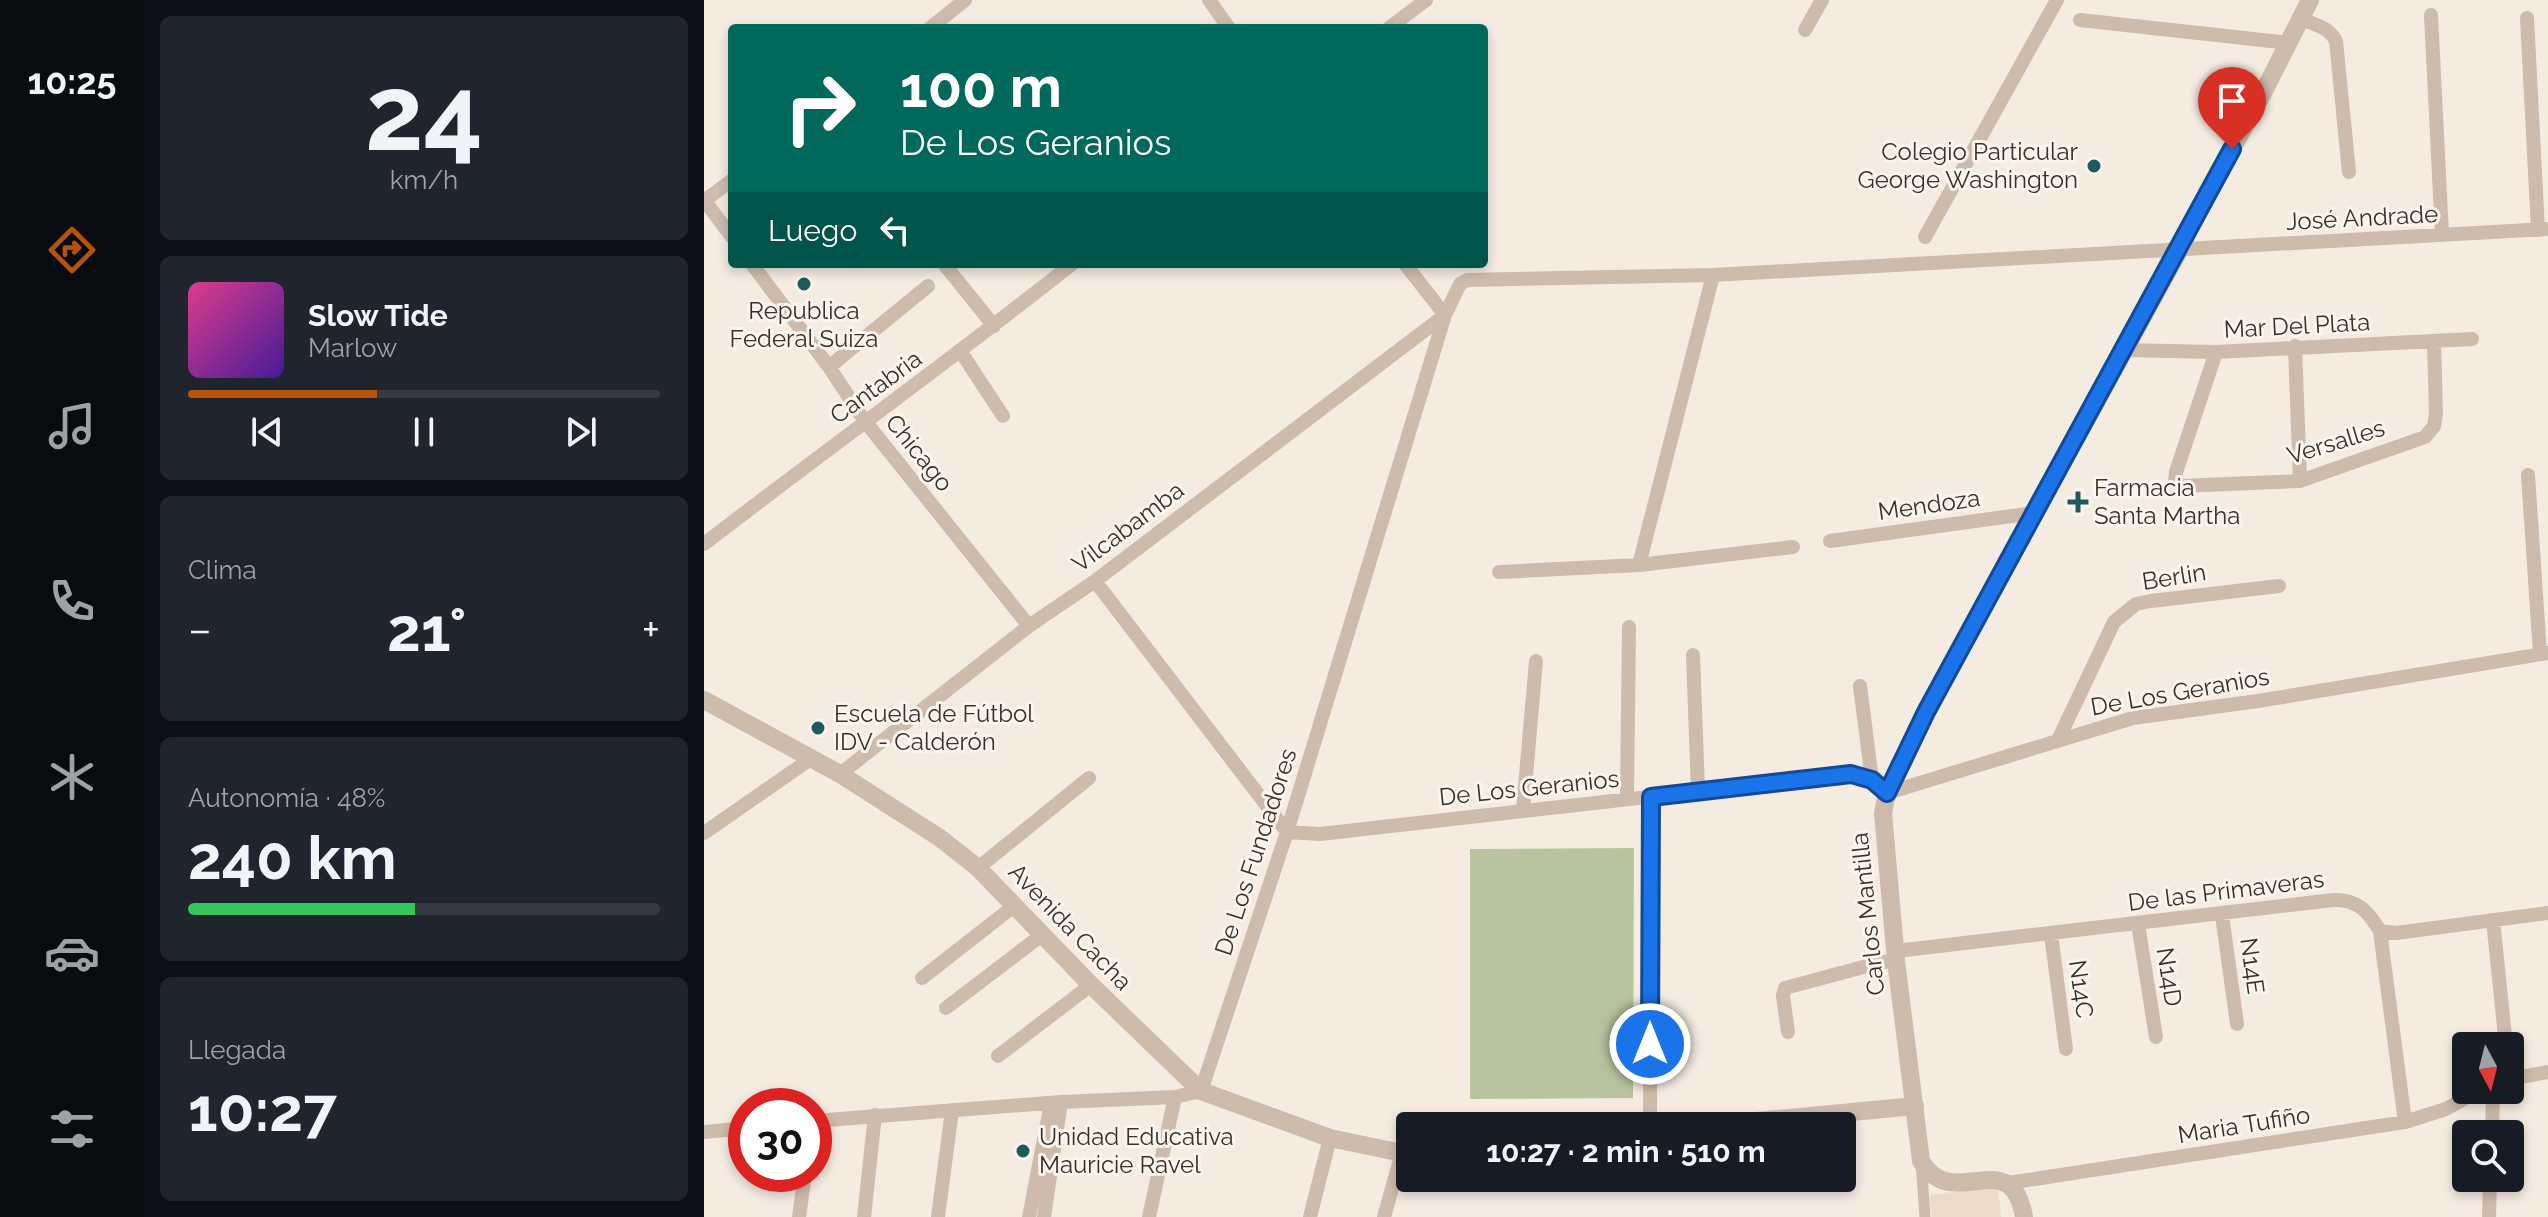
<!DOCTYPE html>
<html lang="es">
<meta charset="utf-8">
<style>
:root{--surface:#171b24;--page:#20242c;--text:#f1f3f6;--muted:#9ea1a6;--line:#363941;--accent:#b45309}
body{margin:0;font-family:Raleway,sans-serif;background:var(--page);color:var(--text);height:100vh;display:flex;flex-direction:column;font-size:30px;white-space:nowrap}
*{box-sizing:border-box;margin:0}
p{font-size:26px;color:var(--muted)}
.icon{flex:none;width:44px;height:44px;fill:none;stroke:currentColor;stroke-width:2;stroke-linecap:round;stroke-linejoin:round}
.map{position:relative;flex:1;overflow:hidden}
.side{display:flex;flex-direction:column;gap:16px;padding:16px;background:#0d0f14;width:560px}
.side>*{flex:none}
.guide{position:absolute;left:24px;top:24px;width:760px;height:244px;border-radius:8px;box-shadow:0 4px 12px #0003;background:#00695c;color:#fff;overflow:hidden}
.needle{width:52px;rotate:173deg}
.controls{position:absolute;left:1748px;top:1032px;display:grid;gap:16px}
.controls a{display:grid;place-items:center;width:72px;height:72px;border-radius:8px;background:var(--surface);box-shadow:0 4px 12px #0003;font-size:40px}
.speed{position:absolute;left:24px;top:1088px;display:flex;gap:16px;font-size:40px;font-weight:700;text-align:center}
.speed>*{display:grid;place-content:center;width:104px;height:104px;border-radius:50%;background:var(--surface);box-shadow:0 4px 12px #0003;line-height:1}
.speed .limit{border:12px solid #d22;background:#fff;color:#111}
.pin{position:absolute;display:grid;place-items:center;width:68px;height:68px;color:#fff;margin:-82px -34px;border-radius:50% 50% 50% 0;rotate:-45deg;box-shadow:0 0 8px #0007}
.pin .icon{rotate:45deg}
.me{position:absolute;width:88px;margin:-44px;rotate:0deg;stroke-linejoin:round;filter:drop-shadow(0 0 6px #0008)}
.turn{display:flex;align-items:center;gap:28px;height:168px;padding:0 40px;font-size:36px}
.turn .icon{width:104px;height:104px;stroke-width:2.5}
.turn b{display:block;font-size:56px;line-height:68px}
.then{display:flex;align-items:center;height:76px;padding:0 40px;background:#0003;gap:16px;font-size:30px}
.big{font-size:60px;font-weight:700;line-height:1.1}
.side .card{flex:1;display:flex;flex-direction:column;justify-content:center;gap:12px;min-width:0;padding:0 28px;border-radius:12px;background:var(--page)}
.side .dial{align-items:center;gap:0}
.dial b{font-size:104px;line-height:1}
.song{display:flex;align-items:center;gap:24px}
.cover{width:96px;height:96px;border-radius:12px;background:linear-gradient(135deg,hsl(330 70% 55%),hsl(260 70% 35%))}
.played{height:8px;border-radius:4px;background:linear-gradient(90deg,var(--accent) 40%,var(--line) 40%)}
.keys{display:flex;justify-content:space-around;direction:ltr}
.heat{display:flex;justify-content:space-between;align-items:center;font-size:44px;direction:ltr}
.charge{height:12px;border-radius:6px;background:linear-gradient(90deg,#34c759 48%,var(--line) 0)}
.trip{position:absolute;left:692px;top:1112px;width:460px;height:80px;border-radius:8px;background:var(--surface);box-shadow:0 4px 12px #0003;font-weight:700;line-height:80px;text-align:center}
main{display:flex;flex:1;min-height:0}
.dock{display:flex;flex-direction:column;width:144px;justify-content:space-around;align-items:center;background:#090b0e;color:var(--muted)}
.dock .icon{width:56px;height:56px}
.dock .selected{color:var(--accent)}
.dock b{font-size:36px;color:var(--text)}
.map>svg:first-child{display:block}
.green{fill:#b8c4a0}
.plaza{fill:#ecdcc8}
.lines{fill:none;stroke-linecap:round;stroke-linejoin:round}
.pedestrian{stroke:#cdbbac;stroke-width:11}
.minor{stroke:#cdbbac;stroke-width:14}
.tertiary{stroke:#cdbbac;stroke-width:18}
.route-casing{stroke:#114b97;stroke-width:20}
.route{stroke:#1a73e8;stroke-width:14}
.poi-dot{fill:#1f5a5e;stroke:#fbf5ee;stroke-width:3}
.labels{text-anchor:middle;stroke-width:6;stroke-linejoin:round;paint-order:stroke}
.poi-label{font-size:24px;fill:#3b302b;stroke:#fbf5ee;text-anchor:start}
.street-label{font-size:24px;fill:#3b302b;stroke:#fbf5ee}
</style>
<main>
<nav class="dock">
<b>10:25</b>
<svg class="icon selected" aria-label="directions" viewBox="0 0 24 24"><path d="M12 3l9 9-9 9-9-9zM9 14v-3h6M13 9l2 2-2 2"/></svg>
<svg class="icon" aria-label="music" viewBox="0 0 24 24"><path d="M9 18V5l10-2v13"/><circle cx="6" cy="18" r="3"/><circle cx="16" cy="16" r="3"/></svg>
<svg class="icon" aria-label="phone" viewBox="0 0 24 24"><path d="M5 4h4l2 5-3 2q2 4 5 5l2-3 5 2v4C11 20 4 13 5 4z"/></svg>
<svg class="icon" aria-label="climate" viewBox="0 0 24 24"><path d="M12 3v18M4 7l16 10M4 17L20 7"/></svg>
<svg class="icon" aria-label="car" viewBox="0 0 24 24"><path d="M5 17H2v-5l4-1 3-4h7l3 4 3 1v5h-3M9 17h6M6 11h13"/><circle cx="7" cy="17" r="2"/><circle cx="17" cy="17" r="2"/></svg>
<svg class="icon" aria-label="filters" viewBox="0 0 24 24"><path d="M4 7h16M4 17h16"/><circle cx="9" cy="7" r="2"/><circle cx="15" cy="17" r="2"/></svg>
</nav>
<section class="side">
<div class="card dial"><b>24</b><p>km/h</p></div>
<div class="card">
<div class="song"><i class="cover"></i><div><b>Slow Tide</b><p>Marlow</p></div></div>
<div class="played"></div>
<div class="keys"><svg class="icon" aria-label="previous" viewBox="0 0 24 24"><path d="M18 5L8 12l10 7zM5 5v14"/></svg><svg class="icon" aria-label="pause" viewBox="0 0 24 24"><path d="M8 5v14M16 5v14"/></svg><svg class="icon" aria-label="next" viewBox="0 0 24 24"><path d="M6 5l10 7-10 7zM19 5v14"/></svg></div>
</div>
<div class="card"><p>Clima</p>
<div class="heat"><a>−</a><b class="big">21°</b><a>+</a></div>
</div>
<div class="card"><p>Autonomía · 48%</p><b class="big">240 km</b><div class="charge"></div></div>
<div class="card"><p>Llegada</p><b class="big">10:27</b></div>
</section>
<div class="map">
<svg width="1844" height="1217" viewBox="0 0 1844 1217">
<rect width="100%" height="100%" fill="#f4ebe1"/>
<path class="green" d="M930 848 929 1098 766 1099V849Z"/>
<path class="plaza" d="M1294 1186 1297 1217H1228L1226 1195Z"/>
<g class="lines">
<path class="pedestrian" d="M1217 1162 1221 1217"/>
<path class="minor" d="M505 0 525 28
M1727 15 1738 235
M1823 18 1834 230
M1597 19C1609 24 1625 27 1632 41L1645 172
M1376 20 1585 43
M226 28 261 0
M685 28 722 0
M1101 30 1118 0
M0 200 28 237
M0 201 28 180
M1221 237 1353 0
M48 264 125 367 160 420 325 626
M240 264 290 326
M701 264 741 315
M1591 346 1596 481
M1420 350 1512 352 1768 339
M257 352 299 416
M1512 352 1472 472 1471 482 1476 486 1596 481 1721 437 1730 426 1732 414 1730 341
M125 367 224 286
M1824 475 1836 654
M1126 541 1330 513
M0 544C122 450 247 360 368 264
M935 565 1009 275
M795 572 935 565 1089 547
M391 581 583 832 616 834 1147 774 1168 780 1183 793 1429 718 1554 701 1844 653
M989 655 994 791
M1156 686 1168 780
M1355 738 1410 622 1432 604 1447 601 1575 586
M136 774 325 626 391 581 741 315
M923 798 925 627
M819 810 832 661
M0 833 108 758
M274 868 385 778
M1518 915 1533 1024
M1789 920 1802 1046
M1434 924 1452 1037
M1676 931 1692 933 1844 913
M1347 934 1362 1049
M1192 951 1629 900C1653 899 1664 911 1676 931L1701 1122
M218 978 310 906
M242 1008 339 934
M1084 1032 1079 996 1081 988 1178 962 1192 961
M294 1056 387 985
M1806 1079 1844 1072
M110 1121 357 1102 471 1097 497 1091 583 832 741 315 756 284 763 280 1009 275 1844 229
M946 1126 947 797
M0 1132 42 1128
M1788 1134 1789 1090
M1304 1183 1701 1122 1742 1109 1776 1090
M95 1217 101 1174
M160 1217 171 1115
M234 1217 248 1110
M325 1217 347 1103
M340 1217 357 1102
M445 1217 471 1097
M606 1217 626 1138
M680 1217 698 1153
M1785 1217 1786 1178"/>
<path class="tertiary" d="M0 700 136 774 236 838 274 868 387 985 497 1091 626 1138 698 1153 706 1152
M1000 1126 1211 1106
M1320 1217C1307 1141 1249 1215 1217 1161L1192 961 1179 813 1183 793 1222 712 1475 251 1498 203 1558 95 1606 0"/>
</g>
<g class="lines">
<defs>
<path id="route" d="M946 1044 947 797 1147 774 1168 780 1183 793 1222 712 1528 149"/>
</defs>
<use href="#route" class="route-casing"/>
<use href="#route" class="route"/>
</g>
<g class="poi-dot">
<circle cx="1390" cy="166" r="8"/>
<circle cx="100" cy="284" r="8"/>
<path d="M1370 490h8v8h8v8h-8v8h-8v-8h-8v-8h8z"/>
<circle cx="114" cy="728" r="8"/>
<circle cx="319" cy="1151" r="8"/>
</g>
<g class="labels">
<g class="poi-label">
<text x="1374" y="160" text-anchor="end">Colegio Particular<tspan x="1374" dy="28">George Washington</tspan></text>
<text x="100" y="319" text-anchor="middle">Republica<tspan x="100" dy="28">Federal Suiza</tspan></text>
<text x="1390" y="496">Farmacia<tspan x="1390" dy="28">Santa Martha</tspan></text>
<text x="130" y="722">Escuela de Fútbol<tspan x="130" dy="28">IDV - Calderón</tspan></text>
<text x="335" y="1145">Unidad Educativa<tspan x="335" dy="28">Mauricie Ravel</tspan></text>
</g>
<g class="street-label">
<text transform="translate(1658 218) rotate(-3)" y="8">José Andrade</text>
<text transform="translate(1593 326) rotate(-3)" y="8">Mar Del Plata</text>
<text transform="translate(172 387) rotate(-36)" y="8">Cantabria</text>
<text transform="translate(1632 442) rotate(-17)" y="8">Versalles</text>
<text transform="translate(215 453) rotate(51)" y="8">Chicago</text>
<text transform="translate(1225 505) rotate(-8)" y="8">Mendoza</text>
<text transform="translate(424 527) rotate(-37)" y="8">Vilcabamba</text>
<text transform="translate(1470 577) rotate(-9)" y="8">Berlin</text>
<text transform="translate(1476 692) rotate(-10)" y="8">De Los Geranios</text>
<text transform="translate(825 788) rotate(-6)" y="8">De Los Geranios</text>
<text transform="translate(552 852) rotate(-72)" y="8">De Los Fundadores</text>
<text transform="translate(1522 891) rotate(-7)" y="8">De las Primaveras</text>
<text transform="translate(1164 914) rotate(-96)" y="8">Carlos Mantilla</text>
<text transform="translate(366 927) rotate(46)" y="8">Avenida Cacha</text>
<text transform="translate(1548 966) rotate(82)" y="8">N14E</text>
<text transform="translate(1465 977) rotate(81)" y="8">N14D</text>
<text transform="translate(1377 989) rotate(82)" y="8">N14C</text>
<text transform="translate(1540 1125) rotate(-9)" y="8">Maria Tufiño</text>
</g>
</g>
</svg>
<div class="controls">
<a><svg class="needle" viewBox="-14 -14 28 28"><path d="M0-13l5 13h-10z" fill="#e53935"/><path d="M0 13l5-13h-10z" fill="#9ea1a6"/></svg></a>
<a><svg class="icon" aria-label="search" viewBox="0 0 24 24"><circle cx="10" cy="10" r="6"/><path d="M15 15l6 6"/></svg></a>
</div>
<div class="speed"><div class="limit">30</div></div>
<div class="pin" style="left:1528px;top:149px;background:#d93025"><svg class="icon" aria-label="arrive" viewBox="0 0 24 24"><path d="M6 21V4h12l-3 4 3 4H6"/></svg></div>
<svg class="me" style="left:946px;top:1044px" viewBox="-20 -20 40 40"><circle r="17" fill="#1a73e8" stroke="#fff" stroke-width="3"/><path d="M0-11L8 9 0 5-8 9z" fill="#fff"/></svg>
<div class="trip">10:27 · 2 min · 510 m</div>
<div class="guide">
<div class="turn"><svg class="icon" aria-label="right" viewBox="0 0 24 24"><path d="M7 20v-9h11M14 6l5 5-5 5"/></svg><div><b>100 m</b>De Los Geranios</div></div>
<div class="then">Luego<svg class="icon" aria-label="left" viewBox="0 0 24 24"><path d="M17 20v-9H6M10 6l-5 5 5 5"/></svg></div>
</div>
</div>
</main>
